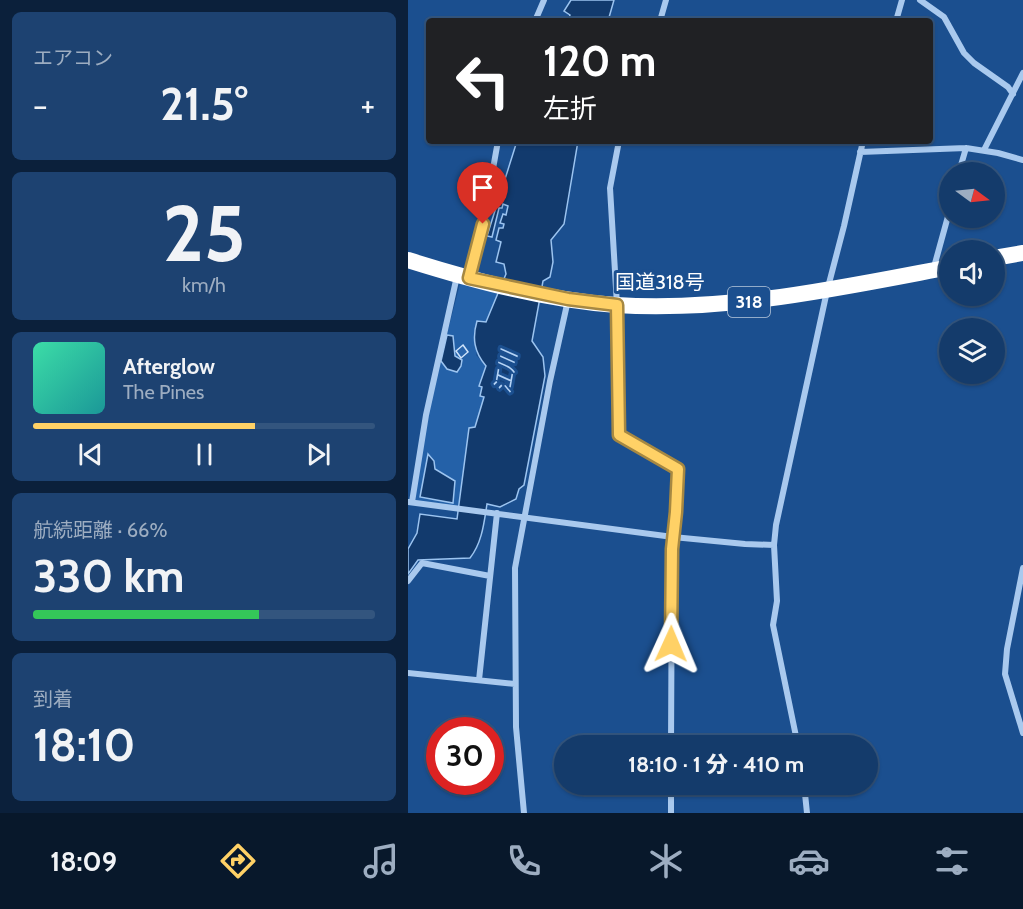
<!DOCTYPE html>
<html lang="ja">
<meta charset="utf-8">
<style>
:root{--surface:#143b6b;--page:#1d4271;--text:#f1f3f6;--muted:#9dadc1;--line:#33557e;--accent:#ffd166}
body{margin:0;font-family:Cabin,"Noto Sans JP",sans-serif;background:var(--page);color:var(--text);height:100vh;display:flex;flex-direction:column;font-size:22px;white-space:nowrap}
*{box-sizing:border-box;margin:0}
p{font-size:20px;color:var(--muted)}
.icon{flex:none;width:33px;height:33px;fill:none;stroke:currentColor;stroke-width:2;stroke-linecap:round;stroke-linejoin:round}
.map{position:relative;flex:1;overflow:hidden}
.sheet{display:flex;flex-direction:column;gap:12px;padding:12px;background:#0b203b;width:408px}
.sheet>*{flex:none}
.top-card{position:absolute;left:18px;top:18px;width:507px;height:126px;border-radius:6px;box-shadow:0 2px 4px #0004,0 0 0 2px var(--line);background:#202124;color:#fff;overflow:hidden}
.needle{width:39px;rotate:105deg}
.tools{position:absolute;left:531px;top:162px;display:grid;gap:12px}
.tools a{display:grid;place-items:center;width:66px;height:66px;border-radius:50%;background:var(--surface);box-shadow:0 2px 4px #0004,0 0 0 2px var(--line);font-size:30px}
.speed{position:absolute;left:18px;top:717px;display:flex;gap:12px;font-size:30px;font-weight:700;text-align:center}
.speed>*{display:grid;place-content:center;width:78px;height:78px;border-radius:50%;background:var(--surface);box-shadow:0 2px 4px #0004,0 0 0 2px var(--line);line-height:1}
.speed .limit{border:9px solid #d22;background:#fff;color:#111}
.pin{position:absolute;display:grid;place-items:center;width:51px;height:51px;color:#fff;margin:-62px -26px;border-radius:50% 50% 50% 0;rotate:-45deg;box-shadow:0 0 6px #0007}
.pin .icon{rotate:45deg}
.me{position:absolute;width:66px;margin:-33px;rotate:1deg;stroke-linejoin:round;filter:drop-shadow(0 0 4px #0008)}
.turn{display:flex;align-items:center;gap:21px;height:126px;padding:0 18px;font-size:27px}
.turn .icon{width:78px;height:78px;stroke-width:2.5}
.turn b{display:block;font-size:42px;line-height:51px}
.big{font-size:45px;font-weight:800;line-height:1.1}
.sheet .widget{flex:1;display:flex;flex-direction:column;justify-content:center;gap:9px;min-width:0;padding:0 21px;border-radius:9px;background:var(--page)}
.sheet .dial{align-items:center;gap:0}
.dial b{font-size:78px;line-height:1}
.song{display:flex;align-items:center;gap:18px}
.cover{width:72px;height:72px;border-radius:9px;background:linear-gradient(135deg,hsl(160 70% 55%),hsl(180 70% 35%))}
.played{height:6px;border-radius:3px;background:linear-gradient(90deg,var(--accent) 65%,var(--line) 65%)}
.keys{display:flex;justify-content:space-around;direction:ltr}
.heat{display:flex;justify-content:space-between;align-items:center;font-size:33px;direction:ltr}
.charge{height:9px;border-radius:4px;background:linear-gradient(90deg,#34c759 66%,var(--line) 0)}
.trip{position:absolute;left:146px;top:735px;width:324px;height:60px;border-radius:30px;background:var(--surface);box-shadow:0 2px 4px #0004,0 0 0 2px var(--line);font-weight:800;line-height:60px;text-align:center}
.menu{display:flex;height:96px;justify-content:space-around;align-items:center;background:#08182b;color:var(--muted)}
.menu .icon{width:42px;height:42px}
.menu .active{color:var(--accent)}
.menu b{font-size:27px;color:var(--text)}
main{display:flex;flex:1;min-height:0}
.map>svg:first-child{display:block}
.green{fill:#2461a8}
.water{fill:#123a6d;stroke:#9cc4f0;stroke-width:1.5}
.building{fill:#2a66ad;stroke:#cfe3fa;stroke-width:1.5}
.lines{fill:none;stroke-linecap:round;stroke-linejoin:round}
.street{stroke:#a9c9ee;stroke-width:6}
.highway{stroke:#fff;stroke-width:16}
.route-casing{stroke:#a68842;stroke-width:15}
.route{stroke:#ffd166;stroke-width:10}
.labels{text-anchor:middle;stroke-width:6;stroke-linejoin:round;paint-order:stroke}
.shield{fill:#1b4f8f;stroke:#bbcadd;stroke-width:1.5}
.shield-label{font-size:18px;font-weight:bold;fill:#fff}
.street-label{font-size:20px;fill:#fff;stroke:#1b4f8f}
.water-label{font-size:21px;font-style:italic;fill:#b5d3f5;stroke:#1b4f8f}
</style>
<main>
<section class="sheet">
<div class="widget"><p>エアコン</p>
<div class="heat"><a>−</a><b class="big">21.5°</b><a>+</a></div>
</div>
<div class="widget dial"><b>25</b><p>km/h</p></div>
<div class="widget">
<div class="song"><i class="cover"></i><div><b>Afterglow</b><p>The Pines</p></div></div>
<div class="played"></div>
<div class="keys"><svg class="icon" aria-label="previous" viewBox="0 0 24 24"><path d="M18 5L8 12l10 7zM5 5v14"/></svg><svg class="icon" aria-label="pause" viewBox="0 0 24 24"><path d="M8 5v14M16 5v14"/></svg><svg class="icon" aria-label="next" viewBox="0 0 24 24"><path d="M6 5l10 7-10 7zM19 5v14"/></svg></div>
</div>
<div class="widget"><p>航続距離 · 66%</p><b class="big">330 km</b><div class="charge"></div></div>
<div class="widget"><p>到着</p><b class="big">18:10</b></div>
</section>
<div class="map">
<svg width="615" height="813" viewBox="0 0 615 813">
<rect width="100%" height="100%" fill="#1b4f8f"/>
<path class="green" d="M52 284 91 294 78 322 68 355 78 366 71 386 74 387 77 396 67 427 61 428 50 509 4 502 18 414Z"/>
<path class="water" d="M163 0H206L200 21H160L162 15 156 11Z
M109 141H170L156 224 143 240 145 262 142 277 135 281 124 341 135 357 137 376 116 485 111 489 108 499 92 507 79 504C76 523 74 543 62 558L10 560 0 574V549L9 533 12 514 49 519 61 428 67 427 76 397 72 396 74 387 71 386 78 366C66 352 64 338 69 321L78 322 98 274 96 264 88 262 93 242 88 240 91 228H95L96 224 92 223 95 214 98 215 100 206 95 204 94 208H91L84 237 79 236Z
M39 335 45 336 47 356 54 360 53 366 49 372 39 369 33 361Z
M20 454 26 461 27 469 47 481 45 503 12 497Z"/>
<path class="building" d="M55 345 60 352 53 358 48 351Z"/>
<g class="lines">
<path class="street" d="M512 0 536 17 556 53 566 63 600 87 605 94
M127 21 136 0
M252 21 258 0
M488 21 494 0
M211 141 202 188 209 305 211 435 269 469 268 512 264 549 263 746
M576 150 615 73
M452 152 558 148 590 153 615 160
M551 172 558 148
M526 267 542 209
M62 275 75 224 90 141
M0 502 265 537 337 544 366 545
M4 502 18 415 49 276
M615 568 599 649 597 674 615 733
M0 581 14 563 82 576
M0 673 107 684
M71 680 89 513
M390 746 365 625 369 601 366 545 368 525 419 291 436 226 455 141
M396 784 399 813
M116 813 108 727 107 568 142 381 160 300
M263 813V784"/>
<path class="highway" d="M586 258 615 253
M0 260C67 281 138 300 208 305 321 312 431 288 542 267"/>
</g>
<g class="lines">
<defs>
<path id="route" d="M75 224 61 278 160 299 209 305 211 435 270 469 268 512 264 549 263 644"/>
</defs>
<use href="#route" class="route-casing"/>
<use href="#route" class="route"/>
</g>
<g class="labels">
<rect class="shield" x="320" y="287" width="42" height="30" rx="4.5"/>
<g class="shield-label">
<text x="341" y="308">318</text>
</g>
<g class="street-label">
<text x="252" y="289">国道318号</text>
</g>
<g class="water-label">
<text transform="translate(98 372) rotate(-80)" y="7">江川</text>
</g>
</g>
</svg>
<div class="tools">
<a><svg class="needle" viewBox="-14 -14 28 28"><path d="M0-13l5 13h-10z" fill="#e53935"/><path d="M0 13l5-13h-10z" fill="#9dadc1"/></svg></a>
<a><svg class="icon" aria-label="sound" viewBox="0 0 24 24"><path d="M4 9h4l5-4v14l-5-4H4zM17 9q2 3 0 6"/></svg></a>
<a><svg class="icon" aria-label="layers" viewBox="0 0 24 24"><path d="M12 4l9 5-9 5-9-5zM3 14l9 5 9-5"/></svg></a>
</div>
<div class="speed"><div class="limit">30</div></div>
<div class="pin" style="left:75px;top:224px;background:#d93025"><svg class="icon" aria-label="arrive" viewBox="0 0 24 24"><path d="M6 21V4h12l-3 4 3 4H6"/></svg></div>
<svg class="me" style="left:263px;top:644px" viewBox="-20 -20 40 40"><path d="M0-17L14 15 0 8-14 15z" fill="#ffd166" stroke="#fff" stroke-width="4"/></svg>
<div class="trip">18:10 · 1 分 · 410 m</div>
<div class="top-card">
<div class="turn"><svg class="icon" aria-label="left" viewBox="0 0 24 24"><path d="M17 20v-9H6M10 6l-5 5 5 5"/></svg><div><b>120 m</b>左折</div></div>
</div>
</div>
</main>
<nav class="menu">
<b>18:09</b>
<svg class="icon active" aria-label="directions" viewBox="0 0 24 24"><path d="M12 3l9 9-9 9-9-9zM9 14v-3h6M13 9l2 2-2 2"/></svg>
<svg class="icon" aria-label="music" viewBox="0 0 24 24"><path d="M9 18V5l10-2v13"/><circle cx="6" cy="18" r="3"/><circle cx="16" cy="16" r="3"/></svg>
<svg class="icon" aria-label="phone" viewBox="0 0 24 24"><path d="M5 4h4l2 5-3 2q2 4 5 5l2-3 5 2v4C11 20 4 13 5 4z"/></svg>
<svg class="icon" aria-label="climate" viewBox="0 0 24 24"><path d="M12 3v18M4 7l16 10M4 17L20 7"/></svg>
<svg class="icon" aria-label="car" viewBox="0 0 24 24"><path d="M5 17H2v-5l4-1 3-4h7l3 4 3 1v5h-3M9 17h6M6 11h13"/><circle cx="7" cy="17" r="2"/><circle cx="17" cy="17" r="2"/></svg>
<svg class="icon" aria-label="filters" viewBox="0 0 24 24"><path d="M4 7h16M4 17h16"/><circle cx="9" cy="7" r="2"/><circle cx="15" cy="17" r="2"/></svg>
</nav>
